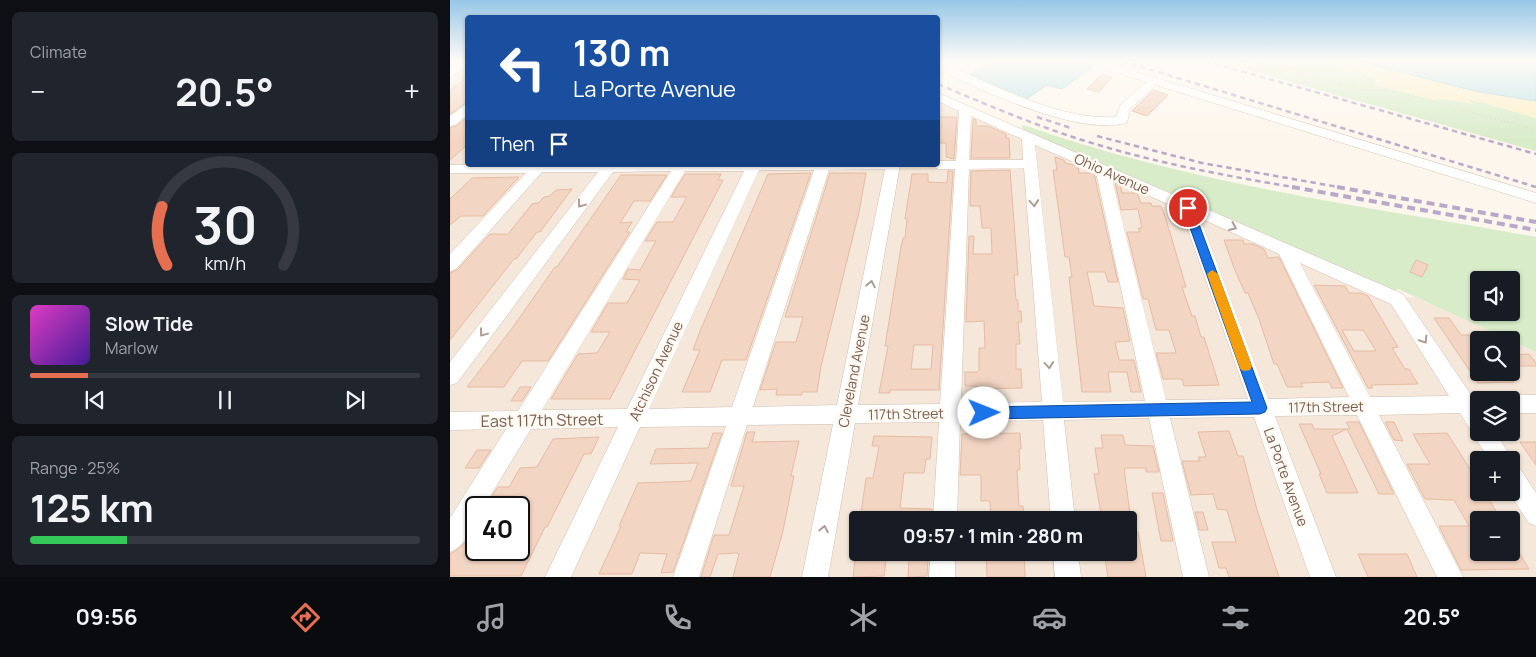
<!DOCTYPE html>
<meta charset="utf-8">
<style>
:root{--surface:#171b24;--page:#20242c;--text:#f1f3f6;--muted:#9ea1a6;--line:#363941;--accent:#e76f51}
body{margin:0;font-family:Manrope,sans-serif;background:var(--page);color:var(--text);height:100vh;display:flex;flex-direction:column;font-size:19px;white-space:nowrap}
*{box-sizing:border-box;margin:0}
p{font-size:16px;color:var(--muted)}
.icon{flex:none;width:28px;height:28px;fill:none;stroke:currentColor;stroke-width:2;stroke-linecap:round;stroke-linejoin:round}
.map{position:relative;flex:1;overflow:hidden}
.details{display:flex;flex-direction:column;gap:12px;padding:12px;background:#0d0f14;width:450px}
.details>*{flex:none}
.banner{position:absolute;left:15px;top:15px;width:475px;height:152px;border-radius:5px;box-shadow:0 1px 4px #0004;background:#1a4fa0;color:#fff;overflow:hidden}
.tools{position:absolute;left:1020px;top:271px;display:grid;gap:10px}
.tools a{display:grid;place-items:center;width:50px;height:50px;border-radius:5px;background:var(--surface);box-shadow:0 1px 4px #0004;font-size:25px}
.speed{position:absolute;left:15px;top:496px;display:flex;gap:10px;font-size:25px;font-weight:700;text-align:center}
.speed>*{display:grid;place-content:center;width:65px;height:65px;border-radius:50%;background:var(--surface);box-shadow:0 1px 4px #0004;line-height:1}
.speed .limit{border:2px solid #111;border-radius:8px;background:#fff;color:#111}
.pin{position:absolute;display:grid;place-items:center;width:42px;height:42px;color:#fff;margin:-21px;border:2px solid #fff;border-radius:50%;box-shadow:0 1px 5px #0007}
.me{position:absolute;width:55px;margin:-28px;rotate:89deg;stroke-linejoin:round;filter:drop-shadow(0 0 4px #0008)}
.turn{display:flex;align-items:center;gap:18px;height:105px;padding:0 25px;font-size:22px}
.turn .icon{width:65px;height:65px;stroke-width:2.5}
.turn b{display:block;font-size:35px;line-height:42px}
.then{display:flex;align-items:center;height:48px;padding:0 25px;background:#0003;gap:10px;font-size:19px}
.big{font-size:38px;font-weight:700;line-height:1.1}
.details .tile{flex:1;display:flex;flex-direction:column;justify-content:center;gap:8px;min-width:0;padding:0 18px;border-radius:8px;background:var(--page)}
.details .dial{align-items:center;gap:0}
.dial svg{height:130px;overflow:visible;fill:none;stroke:var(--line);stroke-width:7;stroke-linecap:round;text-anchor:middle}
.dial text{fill:var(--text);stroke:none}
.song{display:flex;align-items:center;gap:15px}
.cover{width:60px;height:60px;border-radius:8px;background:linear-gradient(135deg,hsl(310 70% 55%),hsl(260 70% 35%))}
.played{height:5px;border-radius:2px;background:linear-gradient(90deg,var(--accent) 15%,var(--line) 15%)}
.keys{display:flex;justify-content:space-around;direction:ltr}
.heat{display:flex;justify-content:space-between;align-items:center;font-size:28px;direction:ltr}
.charge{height:8px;border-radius:4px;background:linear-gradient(90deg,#34c759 25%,var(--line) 0)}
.trip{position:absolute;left:399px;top:511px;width:288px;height:50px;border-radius:5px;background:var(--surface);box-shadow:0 1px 4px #0004;font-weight:700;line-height:50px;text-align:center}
.tabs{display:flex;height:80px;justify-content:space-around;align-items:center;background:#090b0e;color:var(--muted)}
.tabs .icon{width:35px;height:35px}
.tabs .current{color:var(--accent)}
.tabs b{font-size:22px;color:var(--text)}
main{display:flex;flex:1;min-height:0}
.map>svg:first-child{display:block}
.residential{fill:#f5e8da;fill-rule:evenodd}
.green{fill:#d8ecc9;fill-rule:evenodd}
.sand{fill:#fcefc7}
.water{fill:#bfe3e8;stroke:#a5d3da}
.building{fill:#f3d5c3;stroke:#e6bba3;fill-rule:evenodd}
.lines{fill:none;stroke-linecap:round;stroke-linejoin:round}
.minor-casing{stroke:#d1beb0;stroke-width:1}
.path{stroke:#d9b8a5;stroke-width:1;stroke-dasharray:0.5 2.5;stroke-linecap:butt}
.minor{fill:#fff;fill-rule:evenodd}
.rail-far1{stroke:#b9a8c9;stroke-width:2.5;stroke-dasharray:5.5 4;stroke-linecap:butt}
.rail{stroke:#b9a8c9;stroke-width:4;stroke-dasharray:8 5;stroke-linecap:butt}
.oneway{stroke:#af9d94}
.route{fill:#1a73e8;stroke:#114b97}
.slow{fill:#f59e0b}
.labels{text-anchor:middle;stroke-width:5;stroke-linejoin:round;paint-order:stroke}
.street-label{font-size:14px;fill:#7a5c4d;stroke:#fffaf3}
.near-street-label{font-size:16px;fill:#7a5c4d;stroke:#fffaf3}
</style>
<main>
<section class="details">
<div class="tile"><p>Climate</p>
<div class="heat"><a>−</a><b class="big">20.5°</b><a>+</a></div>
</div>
<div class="tile dial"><svg viewBox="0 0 100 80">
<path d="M14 69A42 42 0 1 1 86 69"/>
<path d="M14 69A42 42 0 0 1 11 33" stroke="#e76f51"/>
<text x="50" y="56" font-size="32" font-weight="700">30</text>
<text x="50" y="72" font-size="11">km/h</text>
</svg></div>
<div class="tile">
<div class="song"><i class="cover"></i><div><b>Slow Tide</b><p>Marlow</p></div></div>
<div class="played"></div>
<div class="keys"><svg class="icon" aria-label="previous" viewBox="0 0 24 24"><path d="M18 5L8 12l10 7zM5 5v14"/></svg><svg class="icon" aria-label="pause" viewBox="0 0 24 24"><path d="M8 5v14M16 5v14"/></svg><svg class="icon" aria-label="next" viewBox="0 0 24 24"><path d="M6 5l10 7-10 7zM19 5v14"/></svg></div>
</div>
<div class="tile"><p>Range · 25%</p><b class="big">125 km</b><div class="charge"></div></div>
</section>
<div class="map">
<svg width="1086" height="577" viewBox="0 0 1086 577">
<rect width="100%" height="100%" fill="#fdf6ec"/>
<path class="residential" d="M0 61H17L18 165H488V100L936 298 965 297 1060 340H1029V372H1061V341L1086 352V577H0ZM1029 400H1061V432H1029ZM1029 460H1061V492H1029ZM26 508H69V550H26ZM408 520H678V552H408ZM1029 520H1061V552H1029Z"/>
<path class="green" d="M766 61H908L1024 91 1086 101V151Z
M574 125C739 184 914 206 1086 237V352L948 289 944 291 578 135 571 126ZM1029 280H1061V312H1029Z"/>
<path class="sand" d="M863 61H908L1024 91 1086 101V118L1026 101H1020L1023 104 993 99 984 100 928 86 924 83 926 80 912 73Z"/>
<path class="water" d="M542 61H631L639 63 641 68 612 89 597 85 575 100 520 78 519 75Z
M908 61H1086V101L1024 91Z"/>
<path class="building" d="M652 74 662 77 649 92 637 89Z
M18 76V101L0 114V90Z
M703 90 718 95 697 116 682 111Z
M18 117V144L0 160V128L6 126Z
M488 117H507L504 159 496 157V143H488Z
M523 119 526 120V126H538L556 134V138H559L560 158H521Z
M605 157 614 160 615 163 628 166 629 173H644L668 282H658L655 272H637L641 290 644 306 673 308 680 341 665 342 669 360H684L691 392H681L677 372H658L661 392H632L619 277H622L619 257H615L603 170H607Z
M560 170 568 275H564L566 300H568V311H571L572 322H568L570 344H566V369H571L572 388 527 389V386H515V372H527L529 370V348H535L534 321 516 322 519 236H524L523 254H542L541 228H532L530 206H520L521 171Z
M498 171H503L489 390H440V393H429L438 346H435L451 247 453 238H455L457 219H455L462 174H478V182L497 183ZM464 345H483L481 369H461Z
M361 173 296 360H272L260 392H232L250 350H243L250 331 318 174Z
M380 173H416L409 212 371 366 367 392H352V395H326L327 389 310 390 326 342H346L353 317H335Z
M235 174H271L268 180H273L160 399H101L128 354 147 353 160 332H141L158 303H177L190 280 173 279 178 269 190 270 206 241H195L207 222H223L237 197H221Z
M171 175H217L200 201H184L170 223 182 222 176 232H180L98 361H72L54 387H17L63 327 105 267H107Z
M69 177 33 216H11L0 225V199L22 178Z
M665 182 670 185 672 193H687L691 203H701L702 206H711L715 216 736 287H732L742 316H745L751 337H754L769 385 734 386 732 379H713L706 353H726L719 330H706L698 299H693L677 232H690L688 228H692L688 209 671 210Z
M122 189 90 232H87L66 259H64L0 340V273L7 270 40 234H58L82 204 88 203 94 197 100 196 106 190Z
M774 240H793L794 244H803L814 249 818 258 829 257 893 388H882L879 382 851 383 853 387H837L827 364H824L809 319 798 293H795L784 268Z
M966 260 978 265 972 277 960 272Z
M864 285 895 286 899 293H911L918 296 948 347 942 348 955 369H959L968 384 921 385 923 388H918ZM892 330H913L926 351H904Z
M984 318H999L1011 335H1019L1029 348V372H1057L1064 382 1028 383Z
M1079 354 1086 363V366H1068L1061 357V355Z
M70 387H81L72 401H61Z
M896 422H909L944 494H929L897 429 882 436 908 493H877L869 474H871L849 424H862L864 429H900Z
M935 422H944L953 441 944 440Z
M779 431 788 456H793L807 510 829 577H779L776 568H769L762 542H786L777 510 767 509 763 494 741 495 732 461H750L748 457H756L748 432Z
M297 432H305L302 442 349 441 341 476H344L333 531 320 577H283L289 554 287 553 268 554 260 577H251L264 535H279L294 486H281Z
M263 433H272L223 572 211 573 217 554 190 553 182 574H149L171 526H169L188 483 241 481 248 463 200 464 206 449 258 448Z
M570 433 571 449H569L570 470H567L569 506H573L574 520H541L540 501H531V475H510L512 434Z
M997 433 1029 483V492H1035L1051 520H1029V552H1061V539L1079 569 1011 570 989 526H1019L1004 500 975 499 957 464H980L963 434Z
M651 435H673L675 445 703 446 709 472H696V468H674L680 514H651L644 474H649L645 448H653Z
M424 436 482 437 480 459H476L474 473H454L450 508 482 509 481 520H410L416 478H423L429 446H422Z
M149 437 141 454H134L97 527H95L71 576H0V554L7 550 17 541 26 520V550H69V508H59L65 496H42L48 487H59L70 468 87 467 103 439Z
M1070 442H1086V465Z
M27 450H41L29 468H15Z
M702 493H713L723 541H711Z
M745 512H753L758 530H749Z
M678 532H688L696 577H658L654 552H678Z
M406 552H437L434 576 403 577Z
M536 552H574L575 577H537Z
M908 554H957L967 577H918Z
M459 558H478L477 576 458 577Z"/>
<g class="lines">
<defs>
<path id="minor" d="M11 61H18V67L0 77V69Z
M634 61H650L1086 193V203L706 85 680 109 677 123C625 136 535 91 488 70V63C503 66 517 74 531 80 572 98 620 120 666 117L670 105 696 82 636 63Z
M488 93 953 294 1021 395 1036 398 1037 400H1029V432H1046L1062 460 1061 462V460H1039L1010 413 929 415 1013 577H987L907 415 825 416 886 577H860L804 417 720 418 759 577H733L699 418 614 420 625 520H601L593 420 510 422 507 520H483L489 422 405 423 378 577H352L383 424 297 425 249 577H223L276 426 190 427 121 577H95L168 427 81 429 33 508H26C26 524 16 546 0 552V518L56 429 0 430V412L68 411 221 171 163 172 7 383 0 385V362L148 172H92L6 269 0 271V254L76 173H0V165H450L408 405 490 404 505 169H488L481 165H488V161H506L509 111 488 101ZM521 116 572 139 573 160H519ZM585 145 646 172 695 401 613 402ZM574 168 592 402 511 403 519 169ZM435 169 387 405 303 407 379 170ZM309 170H364L282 407 199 409ZM235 171H294L177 409 92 410ZM662 179 731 210 798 399 716 400ZM750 218 829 254 899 397 818 399ZM850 263 941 304 999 396 920 397Z
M18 103V114L5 125 0 126V116Z
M1061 395H1086V413H1061V400H1053Z
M1061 464 1069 467 1086 493V526L1078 522 1059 492H1061Z
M481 552H505V577H479Z
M603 552H628L631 577H605Z"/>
</defs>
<use href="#minor" class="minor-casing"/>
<path class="path" d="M795 61 845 71 914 90H939L1086 130
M802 65 806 61"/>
<use href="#minor" class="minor"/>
<path class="rail-far1" d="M672 61 1086 187
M755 61 1086 154
M488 84C542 107 596 130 652 146 716 165 783 177 849 188
M587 117 621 128
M647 136 752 163 894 188"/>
<path class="rail" d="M842 187 1086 230
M887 187 1086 222"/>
</g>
<defs><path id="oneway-chevron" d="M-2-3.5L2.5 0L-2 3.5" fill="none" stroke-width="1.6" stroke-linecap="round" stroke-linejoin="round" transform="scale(1.25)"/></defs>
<g class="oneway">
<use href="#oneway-chevron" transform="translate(584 203) rotate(85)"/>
<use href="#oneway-chevron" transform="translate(131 204) rotate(127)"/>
<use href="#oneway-chevron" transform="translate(783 227) rotate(24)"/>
<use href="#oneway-chevron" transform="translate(421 284) rotate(-79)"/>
<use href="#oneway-chevron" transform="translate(33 333) rotate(127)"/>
<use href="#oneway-chevron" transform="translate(974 340) rotate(57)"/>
<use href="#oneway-chevron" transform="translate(599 365) rotate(85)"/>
<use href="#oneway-chevron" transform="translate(374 529) rotate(-79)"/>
</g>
<linearGradient id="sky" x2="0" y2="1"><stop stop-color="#97c7e8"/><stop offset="0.43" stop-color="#fefbf6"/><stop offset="1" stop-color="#fefbf6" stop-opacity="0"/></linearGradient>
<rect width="1086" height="141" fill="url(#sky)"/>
<path class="route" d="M738 205 743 208 817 408 815 412 810 414 534 419 530 417 528 413 530 409 534 407 802 402 733 208Z"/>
<path class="slow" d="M762 270 768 274 802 366 800 370 795 371 791 370 789 366 757 274Z"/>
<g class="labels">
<g class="street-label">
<text transform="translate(662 174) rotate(24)" y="5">Ohio Avenue</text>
<text transform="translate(206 371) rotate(-65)" y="5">Atchison Avenue</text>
<text transform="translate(404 371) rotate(-79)" y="5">Cleveland Avenue</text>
<text transform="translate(876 407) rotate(-1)" y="5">117th Street</text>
<text transform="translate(456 414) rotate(-1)" y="5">117th Street</text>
<text transform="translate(836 477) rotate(70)" y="5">La Porte Avenue</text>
</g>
<g class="near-street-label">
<text transform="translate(92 420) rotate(-1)" y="6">East 117th Street</text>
</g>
</g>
</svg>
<div class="tools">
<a><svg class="icon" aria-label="sound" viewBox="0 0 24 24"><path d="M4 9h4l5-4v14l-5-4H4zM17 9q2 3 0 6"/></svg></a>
<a><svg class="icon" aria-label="search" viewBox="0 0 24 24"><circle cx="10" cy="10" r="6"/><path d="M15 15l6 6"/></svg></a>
<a><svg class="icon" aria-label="layers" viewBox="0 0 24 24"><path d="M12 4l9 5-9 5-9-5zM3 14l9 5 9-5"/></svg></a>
<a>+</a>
<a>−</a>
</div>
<div class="speed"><div class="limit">40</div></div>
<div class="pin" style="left:738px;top:208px;background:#d93025"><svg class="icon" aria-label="arrive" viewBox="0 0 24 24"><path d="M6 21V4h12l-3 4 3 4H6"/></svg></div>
<svg class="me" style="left:534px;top:413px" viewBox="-20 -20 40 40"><circle r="19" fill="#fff"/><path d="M0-13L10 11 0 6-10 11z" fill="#1a73e8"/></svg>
<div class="trip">09:57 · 1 min · 280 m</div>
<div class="banner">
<div class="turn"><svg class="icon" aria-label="left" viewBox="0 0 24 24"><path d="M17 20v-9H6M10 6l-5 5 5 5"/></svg><div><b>130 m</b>La Porte Avenue</div></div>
<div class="then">Then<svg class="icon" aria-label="arrive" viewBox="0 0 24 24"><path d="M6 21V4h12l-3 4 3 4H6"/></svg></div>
</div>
</div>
</main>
<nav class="tabs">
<b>09:56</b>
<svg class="icon current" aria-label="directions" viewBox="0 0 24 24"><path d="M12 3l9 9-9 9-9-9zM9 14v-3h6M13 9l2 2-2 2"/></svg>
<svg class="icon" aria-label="music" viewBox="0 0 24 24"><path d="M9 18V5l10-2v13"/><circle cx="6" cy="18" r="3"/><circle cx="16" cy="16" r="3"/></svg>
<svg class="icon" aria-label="phone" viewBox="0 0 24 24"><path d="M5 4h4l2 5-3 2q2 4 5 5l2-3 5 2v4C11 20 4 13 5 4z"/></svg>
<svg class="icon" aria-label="climate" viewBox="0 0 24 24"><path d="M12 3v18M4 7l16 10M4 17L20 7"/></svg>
<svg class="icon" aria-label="car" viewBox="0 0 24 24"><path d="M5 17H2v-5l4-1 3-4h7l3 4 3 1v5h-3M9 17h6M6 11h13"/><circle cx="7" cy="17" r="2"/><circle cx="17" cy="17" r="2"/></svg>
<svg class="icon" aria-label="filters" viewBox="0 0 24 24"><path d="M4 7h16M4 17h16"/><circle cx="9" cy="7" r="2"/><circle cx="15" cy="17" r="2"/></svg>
<b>20.5°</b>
</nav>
